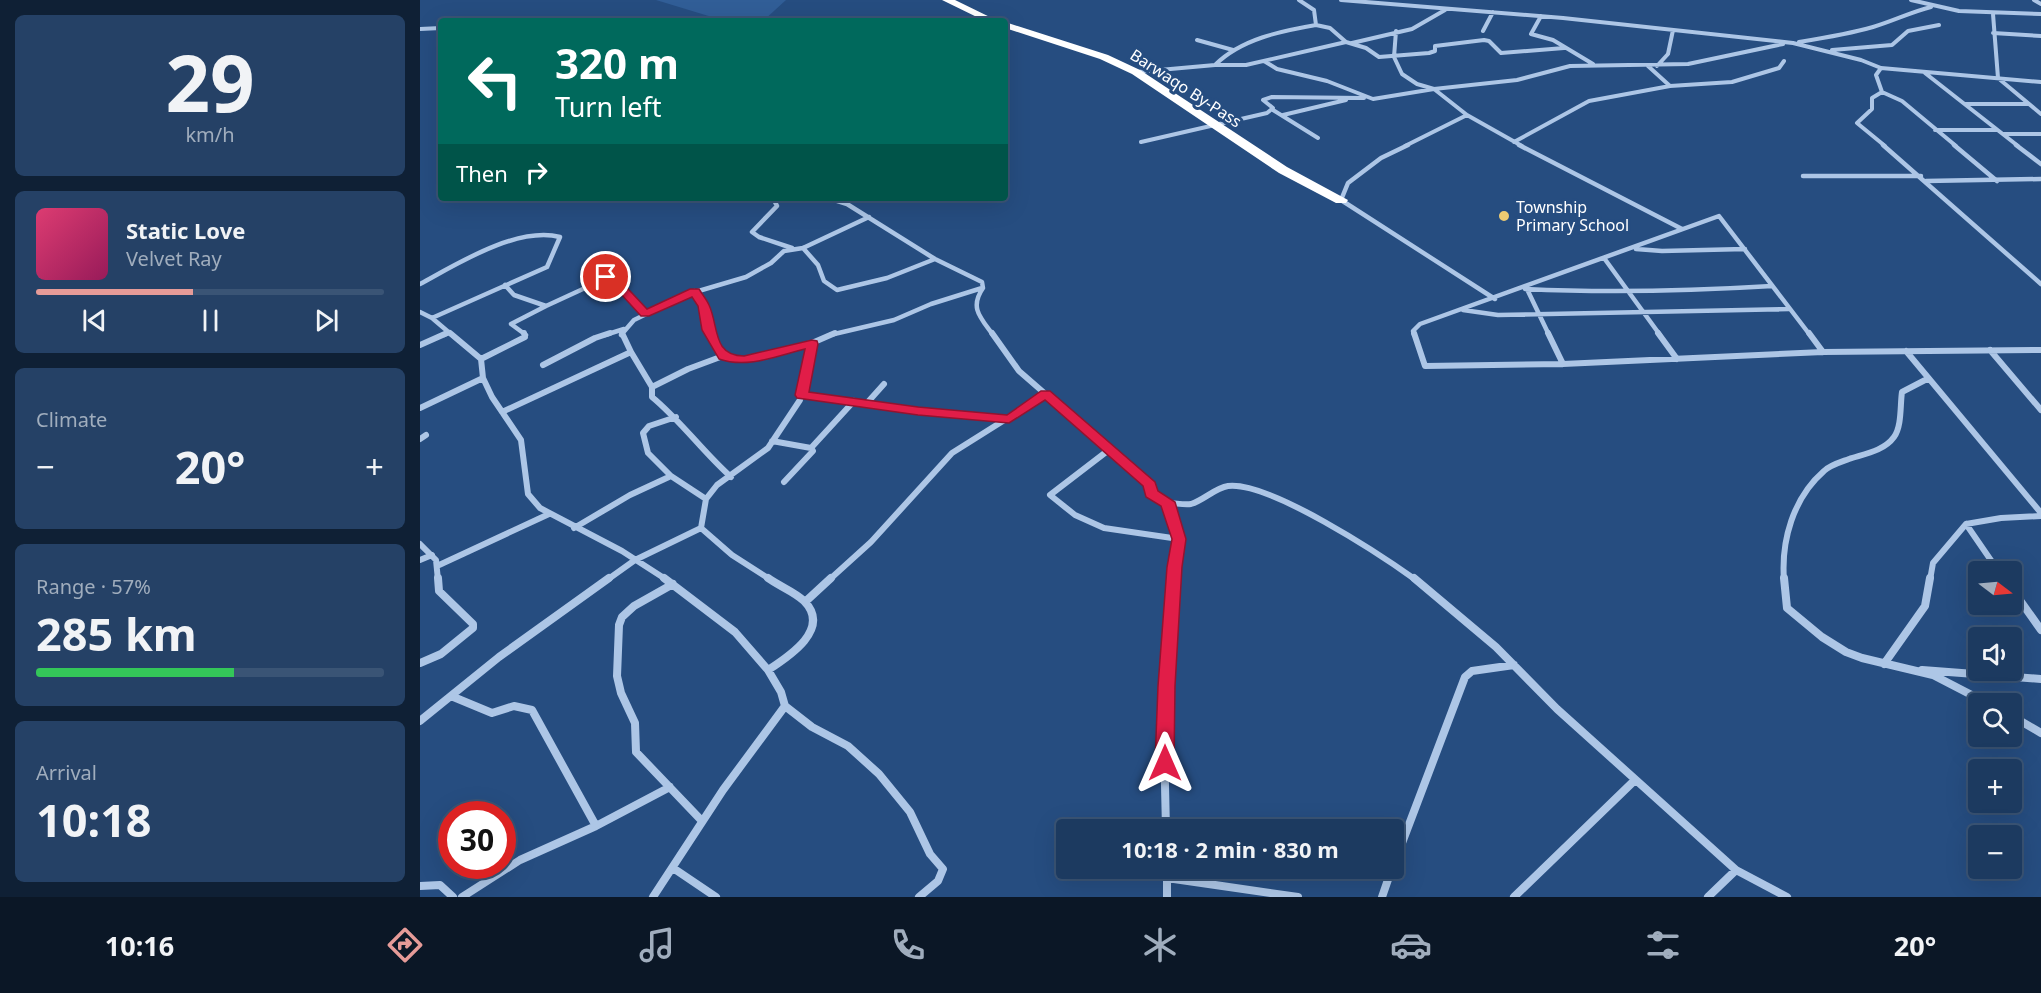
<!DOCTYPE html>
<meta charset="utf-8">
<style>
:root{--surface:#1c3a60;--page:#254166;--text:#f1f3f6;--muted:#a0adbd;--line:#3a5475;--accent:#e69b98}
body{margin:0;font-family:"Noto Sans",sans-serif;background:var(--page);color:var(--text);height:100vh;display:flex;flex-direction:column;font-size:22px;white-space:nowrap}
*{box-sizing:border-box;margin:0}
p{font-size:20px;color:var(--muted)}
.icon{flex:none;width:33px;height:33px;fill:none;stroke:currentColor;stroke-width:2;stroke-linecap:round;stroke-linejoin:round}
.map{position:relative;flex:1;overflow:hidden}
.side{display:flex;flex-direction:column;gap:15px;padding:15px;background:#0f2035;width:420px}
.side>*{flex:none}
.banner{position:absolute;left:18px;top:18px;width:570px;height:183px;border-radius:6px;box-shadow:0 6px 24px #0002,0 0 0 2px var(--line);background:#00695c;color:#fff;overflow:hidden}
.needle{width:39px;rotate:106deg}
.tools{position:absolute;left:1548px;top:561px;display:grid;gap:12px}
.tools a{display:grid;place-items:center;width:54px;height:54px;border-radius:6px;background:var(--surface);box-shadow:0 6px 24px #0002,0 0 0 2px var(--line);font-size:30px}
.speed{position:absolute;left:18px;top:801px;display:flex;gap:12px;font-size:30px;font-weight:700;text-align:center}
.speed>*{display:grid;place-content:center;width:78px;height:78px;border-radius:50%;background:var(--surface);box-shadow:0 6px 24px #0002,0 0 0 2px var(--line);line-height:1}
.speed .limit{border:9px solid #d22;background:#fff;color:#111}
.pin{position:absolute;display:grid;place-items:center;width:51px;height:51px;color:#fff;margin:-26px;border:3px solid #fff;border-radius:50%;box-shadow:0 2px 6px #0007}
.me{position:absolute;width:66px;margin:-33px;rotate:0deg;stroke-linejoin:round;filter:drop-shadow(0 0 4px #0008)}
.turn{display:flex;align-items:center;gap:21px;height:126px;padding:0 18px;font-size:27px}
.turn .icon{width:78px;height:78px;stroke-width:2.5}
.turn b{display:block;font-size:42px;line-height:51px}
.then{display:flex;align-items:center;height:57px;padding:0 18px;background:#0003;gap:12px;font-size:22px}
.big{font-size:45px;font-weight:700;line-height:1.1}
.side .tile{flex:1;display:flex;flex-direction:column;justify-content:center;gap:9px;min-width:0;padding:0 21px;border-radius:9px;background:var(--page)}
.side .dial{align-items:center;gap:0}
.dial b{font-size:78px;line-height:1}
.song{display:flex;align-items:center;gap:18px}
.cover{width:72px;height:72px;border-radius:9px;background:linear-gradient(135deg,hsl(340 70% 55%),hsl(330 70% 35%))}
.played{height:6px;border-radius:3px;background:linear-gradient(90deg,var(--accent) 45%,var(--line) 45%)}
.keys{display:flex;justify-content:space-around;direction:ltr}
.heat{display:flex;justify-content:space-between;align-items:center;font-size:33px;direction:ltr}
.charge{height:9px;border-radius:4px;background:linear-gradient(90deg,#34c759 57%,var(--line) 0)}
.trip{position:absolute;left:636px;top:819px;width:348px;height:60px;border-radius:6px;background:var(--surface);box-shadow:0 6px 24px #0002,0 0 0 2px var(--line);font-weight:700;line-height:60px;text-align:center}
.dock{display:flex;height:96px;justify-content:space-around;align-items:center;background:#0b1726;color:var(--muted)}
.dock .icon{width:42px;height:42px}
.dock .active{color:var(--accent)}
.dock b{font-size:27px;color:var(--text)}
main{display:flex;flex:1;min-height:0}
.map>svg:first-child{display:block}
.green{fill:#315e97}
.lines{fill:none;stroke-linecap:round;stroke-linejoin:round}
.street-far3{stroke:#adc6e6;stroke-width:4}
.street-far2{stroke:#adc6e6;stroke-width:4.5}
.street-far1{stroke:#adc6e6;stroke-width:6}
.street{stroke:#adc6e6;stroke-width:8}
.highway{fill:#fff;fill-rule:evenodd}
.route{fill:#e11d48;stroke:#92132f;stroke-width:1.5}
.poi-dot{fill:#efcc72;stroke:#264d80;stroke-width:2}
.labels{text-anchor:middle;stroke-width:6;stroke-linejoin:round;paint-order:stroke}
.far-street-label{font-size:16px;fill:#fff;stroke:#264d80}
.far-poi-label{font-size:16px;fill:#fff;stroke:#264d80;text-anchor:start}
</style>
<main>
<section class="side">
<div class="tile dial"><b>29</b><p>km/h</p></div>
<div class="tile">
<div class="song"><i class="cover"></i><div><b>Static Love</b><p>Velvet Ray</p></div></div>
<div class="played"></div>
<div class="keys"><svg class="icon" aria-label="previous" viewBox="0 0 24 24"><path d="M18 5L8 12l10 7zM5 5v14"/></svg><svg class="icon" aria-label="pause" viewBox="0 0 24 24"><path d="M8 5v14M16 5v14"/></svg><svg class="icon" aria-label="next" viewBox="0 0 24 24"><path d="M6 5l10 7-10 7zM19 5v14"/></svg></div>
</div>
<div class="tile"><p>Climate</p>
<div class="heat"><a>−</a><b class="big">20°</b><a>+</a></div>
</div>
<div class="tile"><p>Range · 57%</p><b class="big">285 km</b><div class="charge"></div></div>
<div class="tile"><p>Arrival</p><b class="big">10:18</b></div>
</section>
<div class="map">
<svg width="1621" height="897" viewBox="0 0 1621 897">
<rect width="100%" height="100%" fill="#264d80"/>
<path class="green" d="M236 0H366L343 21H305Z"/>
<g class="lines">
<path class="street-far3" d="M879 0 894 10 896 25 910 28 926 42 946 48 959 57 1009 53 1015 51V46L1064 40 1069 41 1081 53 1144 48
M921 0 1143 18 1373 43 1441 60 1461 68 1621 82
M1491 0 1539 11 1621 14
M1614 0 1621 4
M1573 14 1578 78 1621 114
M1121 16 1111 34 1133 40 1173 64
M0 29 21 28
M976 31 974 57 982 74 997 84 1014 89 1047 115 1102 146
M1063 31 1073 12
M1573 33 1621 36
M777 40 813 50
M1379 42C1404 38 1429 34 1453 27 1473 21 1491 12 1511 7
M932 43 992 29 1025 10
M1412 50 1472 45 1488 31 1519 25
M844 61 857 69 907 81 953 99 1014 89 1097 80 1150 66 1268 64 1363 44
M795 65C821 39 861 31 896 25
M1228 66 1250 86
M1237 66 1248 54 1253 30
M1461 68 1456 75 1462 92 1452 98V109L1437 123 1465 146
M717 72 795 65H826L926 42
M1505 73 1598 146
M1462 92 1482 101 1536 146
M1545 104H1607
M853 110 898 138
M863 115 926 100
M1515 130H1577
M1583 134H1621
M721 142 847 113 853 108 843 100 852 97 944 98
M1094 142 1169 101 1250 86 1312 82 1359 68 1364 61
M985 146 1047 115"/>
<path class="street-far2" d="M988 145 961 158 928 183 921 200 1075 299
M1099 145 1262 229
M1463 145 1621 284
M1534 145 1577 181
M1596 145 1621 164
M1383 176H1501
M1506 181 1621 179
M353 198 357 206 332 232 339 237 372 248
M408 198 427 204 515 259 562 282 563 288C549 308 561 318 573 335
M383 248 398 265 404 281 417 290 467 278 515 259
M1216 249 1242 251 1325 249
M1184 258 1240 335
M0 284C37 264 97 226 140 237L127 267 12 318
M85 285 94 295 126 306 91 324 106 335
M1105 289C1187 293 1270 291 1352 286
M1107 289 1129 335
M274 291 284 306 292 335
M126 306 189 277 225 314
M1043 310 1078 315 1369 309
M0 312 12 318 32 335
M24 335 28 333
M185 335 204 329
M201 335 214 320 265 295 326 277 351 263 364 251 383 248 449 217
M410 335 474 320 511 304 562 288
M994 335 993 331 1000 324 1299 216 1390 335"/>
<path class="street-far1" d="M30 333 61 359 63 378 72 397 101 440 108 494 120 508 202 551 247 580
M292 333C298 350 306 359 324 360L392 343
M572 333 599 371 730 485 731 493 741 501 748 503 759 539 754 580
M994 333 1005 366 1143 364 1403 352
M1128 333 1143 364
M1238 333 1257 359
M1389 333 1403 352
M0 345 27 333
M1570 350 1621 410
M1486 351 1621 513
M211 352 232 387V397C261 421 283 452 311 477
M1403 352 1621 350
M61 359 105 337 104 333
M123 365 175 338 190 333
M232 387 268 369 303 356
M382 395 498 411 589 419
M447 403 464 384
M0 408 63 378
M82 412 211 352 202 333
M0 439 6 435
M352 441 391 448
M391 448 434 401
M690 449 630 495 655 515 684 528 759 539
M251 476 228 453 223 433 229 426 256 417
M364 482 393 451 391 448
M748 503C755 503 764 505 771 504 784 500 795 488 808 486 849 481 961 555 996 580
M1546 524 1579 572
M154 528 210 495 251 476 286 499
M281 528 312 555 351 580
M0 544 16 560 18 580
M0 560 12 555
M17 566 129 514
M187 580 215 560 281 528 286 499 297 485 348 448 380 400 392 343 415 333
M409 580 451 542 532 453 626 394
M1364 580C1361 541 1373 498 1404 471 1410 465 1421 462 1429 459 1444 454 1464 451 1474 437 1482 426 1480 405 1482 392L1507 379
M1510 580 1513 563 1546 524 1581 518 1621 516"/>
<path class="street" d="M244 578 315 632 348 670 361 692 365 706 392 727 428 746 459 774 490 812 510 854 523 869 518 881 499 897
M994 578 1076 647 1137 709 1316 870 1367 897
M1364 578 1367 608 1402 637 1426 652 1442 658 1513 675 1569 704
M253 584 214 606 202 617 199 625 197 676 201 693 215 723 216 752 282 821
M1592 589 1621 630
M385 602 411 578
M0 663 21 654 53 628V624L19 591 18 578
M1464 664 1505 606 1510 578
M348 670C368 657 412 629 384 601 375 592 359 586 348 578
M1502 670 1621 679
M31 696 72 713 94 706 112 710 176 826
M1592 716 1621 733
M0 721 79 657 189 578
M746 830 744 740 754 578
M974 864 1045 677 1052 671 1094 665
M253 868 296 897
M747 868V897
M747 878 878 897
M0 886 20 885 33 897
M42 897 100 860 176 826 250 787
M233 897 303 790 365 706
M962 897 972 868
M1094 897 1215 780
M1288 897 1316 870"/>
<path class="highway" d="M522 0H535L578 21H565Z
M585 22 688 55 720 70 867 167 928 200 926 203H916L859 173 712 74 680 59 585 28Z"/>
</g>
<path class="route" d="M186 274 196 276 227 309 270 289H279C282 294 287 300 289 305 299 326 292 356 324 356L392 340 397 341 398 344 389 392 498 407 587 415 621 391H630L735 482 738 491 755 502 766 539 762 567 755 686 754 763 751 768 745 770 738 768 735 763 738 686 747 567 752 539 741 506 726 497 723 486 625 400 589 423 498 415 377 398 375 395 385 349C357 356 327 369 299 359L282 330 278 306 272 297 229 316H221L189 281 182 280 180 277Z"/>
<circle class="poi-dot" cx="1084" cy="216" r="6"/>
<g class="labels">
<g class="far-street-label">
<text transform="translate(766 88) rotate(33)" y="6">Barwaqo By-Pass</text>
</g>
<g class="far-poi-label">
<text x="1096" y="213">Township<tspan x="1096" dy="18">Primary School</tspan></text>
</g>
</g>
</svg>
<div class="tools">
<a><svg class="needle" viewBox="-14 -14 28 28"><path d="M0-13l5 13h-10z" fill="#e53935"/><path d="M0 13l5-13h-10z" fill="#a0adbd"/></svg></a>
<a><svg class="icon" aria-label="sound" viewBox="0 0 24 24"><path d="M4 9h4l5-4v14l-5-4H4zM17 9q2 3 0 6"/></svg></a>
<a><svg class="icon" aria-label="search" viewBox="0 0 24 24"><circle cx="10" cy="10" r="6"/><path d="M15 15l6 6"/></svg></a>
<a>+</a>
<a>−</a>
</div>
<div class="speed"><div class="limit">30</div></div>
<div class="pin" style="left:186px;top:277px;background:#d93025"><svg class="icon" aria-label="arrive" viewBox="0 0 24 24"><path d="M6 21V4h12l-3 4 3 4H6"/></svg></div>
<svg class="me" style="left:745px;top:763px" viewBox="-20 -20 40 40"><path d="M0-17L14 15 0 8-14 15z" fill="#e11d48" stroke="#fff" stroke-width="4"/></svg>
<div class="trip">10:18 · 2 min · 830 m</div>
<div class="banner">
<div class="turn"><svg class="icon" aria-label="left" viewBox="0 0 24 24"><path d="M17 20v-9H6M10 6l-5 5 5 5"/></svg><div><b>320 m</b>Turn left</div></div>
<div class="then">Then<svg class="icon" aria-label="right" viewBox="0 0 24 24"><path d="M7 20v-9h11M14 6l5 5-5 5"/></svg></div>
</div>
</div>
</main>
<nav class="dock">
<b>10:16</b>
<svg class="icon active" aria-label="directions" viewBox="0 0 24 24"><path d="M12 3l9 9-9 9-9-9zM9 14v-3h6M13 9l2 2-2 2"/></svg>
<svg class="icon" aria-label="music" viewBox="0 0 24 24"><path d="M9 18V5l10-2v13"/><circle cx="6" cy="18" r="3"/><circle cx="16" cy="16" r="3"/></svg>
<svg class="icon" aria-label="phone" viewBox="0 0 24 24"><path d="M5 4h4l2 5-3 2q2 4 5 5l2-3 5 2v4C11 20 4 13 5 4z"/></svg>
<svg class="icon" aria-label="climate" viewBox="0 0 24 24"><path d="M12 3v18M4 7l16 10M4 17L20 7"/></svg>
<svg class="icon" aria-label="car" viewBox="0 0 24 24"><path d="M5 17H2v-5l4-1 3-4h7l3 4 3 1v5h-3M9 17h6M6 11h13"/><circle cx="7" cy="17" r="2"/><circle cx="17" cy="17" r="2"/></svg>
<svg class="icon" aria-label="filters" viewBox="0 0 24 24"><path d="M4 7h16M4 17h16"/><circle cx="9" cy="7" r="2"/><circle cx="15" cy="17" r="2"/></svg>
<b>20°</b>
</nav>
